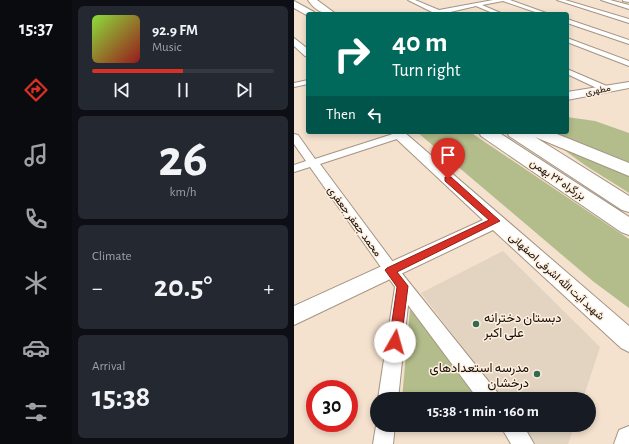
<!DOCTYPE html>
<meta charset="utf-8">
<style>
:root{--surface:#171b24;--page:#242831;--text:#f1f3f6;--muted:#9ea1a6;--line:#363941;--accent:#d93025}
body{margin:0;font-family:"Alegreya Sans",Vazirmatn,sans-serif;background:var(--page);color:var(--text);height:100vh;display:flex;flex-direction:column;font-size:15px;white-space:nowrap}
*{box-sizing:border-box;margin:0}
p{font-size:13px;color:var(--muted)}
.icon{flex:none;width:22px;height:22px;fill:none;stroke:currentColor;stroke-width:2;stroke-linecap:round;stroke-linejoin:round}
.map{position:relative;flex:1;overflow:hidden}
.panel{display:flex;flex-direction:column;gap:6px;padding:6px;background:#0d0f14;width:222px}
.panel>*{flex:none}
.top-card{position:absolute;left:12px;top:12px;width:263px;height:122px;border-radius:4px;box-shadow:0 2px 6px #0003;background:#00695c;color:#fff;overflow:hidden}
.speed{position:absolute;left:12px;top:380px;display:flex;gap:8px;font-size:20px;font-weight:700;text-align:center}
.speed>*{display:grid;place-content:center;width:52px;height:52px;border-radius:50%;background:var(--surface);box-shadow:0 2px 6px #0003;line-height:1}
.speed .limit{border:6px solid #d22;background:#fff;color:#111}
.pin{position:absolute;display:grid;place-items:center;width:34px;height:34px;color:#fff;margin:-41px -17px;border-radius:50% 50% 50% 0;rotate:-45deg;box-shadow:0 0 4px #0007}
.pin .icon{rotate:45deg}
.me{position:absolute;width:44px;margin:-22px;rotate:7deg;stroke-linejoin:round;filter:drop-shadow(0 0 3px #0008)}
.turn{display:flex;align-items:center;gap:14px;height:84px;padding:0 20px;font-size:18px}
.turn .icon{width:52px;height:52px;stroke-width:2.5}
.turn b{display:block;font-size:28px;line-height:34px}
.then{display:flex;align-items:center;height:38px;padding:0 20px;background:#0003;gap:8px;font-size:15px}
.big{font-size:30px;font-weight:700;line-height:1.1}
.panel .card{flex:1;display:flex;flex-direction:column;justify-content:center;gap:6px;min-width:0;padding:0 14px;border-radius:6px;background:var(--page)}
.panel .dial{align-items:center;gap:0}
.dial b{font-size:52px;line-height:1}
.song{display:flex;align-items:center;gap:12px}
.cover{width:48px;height:48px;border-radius:6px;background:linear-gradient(135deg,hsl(90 70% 55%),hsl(0 70% 35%))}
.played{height:4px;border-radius:2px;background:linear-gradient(90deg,var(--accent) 50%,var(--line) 50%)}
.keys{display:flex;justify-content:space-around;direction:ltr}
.heat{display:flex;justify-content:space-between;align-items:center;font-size:22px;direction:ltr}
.trip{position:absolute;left:76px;top:392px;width:226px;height:40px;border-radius:20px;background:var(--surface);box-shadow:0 2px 6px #0003;font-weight:700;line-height:40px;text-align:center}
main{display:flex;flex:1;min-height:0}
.dock{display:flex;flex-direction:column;width:72px;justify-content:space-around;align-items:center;background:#090b0e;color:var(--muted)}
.dock .icon{width:28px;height:28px}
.dock .current{color:var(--accent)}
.dock b{font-size:18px;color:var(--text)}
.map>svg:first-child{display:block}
.education{fill:#e2d4c1}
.green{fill:#b3bc8b}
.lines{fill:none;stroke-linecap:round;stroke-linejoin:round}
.lane-casing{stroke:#a69482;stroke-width:2}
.street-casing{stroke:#a69482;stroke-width:2}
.secondary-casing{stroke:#a69482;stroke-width:2}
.highway-casing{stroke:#a69482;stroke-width:2}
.lane{fill:#fff;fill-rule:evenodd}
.street{fill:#fff;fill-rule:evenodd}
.secondary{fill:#fff;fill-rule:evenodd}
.highway{fill:#fff;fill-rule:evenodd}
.route{fill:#d93025;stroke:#8d1f18}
.poi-dot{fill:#336a51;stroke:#feefdf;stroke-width:1.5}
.labels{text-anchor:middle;stroke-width:3;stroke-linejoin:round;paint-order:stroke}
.far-street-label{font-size:9px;fill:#160f09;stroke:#feefdf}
.street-label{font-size:11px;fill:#160f09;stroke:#feefdf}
.near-poi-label{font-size:13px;fill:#160f09;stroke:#feefdf;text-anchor:start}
</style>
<main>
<nav class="dock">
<b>15:37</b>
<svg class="icon current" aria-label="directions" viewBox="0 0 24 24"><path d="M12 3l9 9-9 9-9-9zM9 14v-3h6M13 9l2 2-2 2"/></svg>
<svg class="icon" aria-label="music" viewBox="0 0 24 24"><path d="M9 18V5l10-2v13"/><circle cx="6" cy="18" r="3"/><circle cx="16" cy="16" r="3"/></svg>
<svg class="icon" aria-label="phone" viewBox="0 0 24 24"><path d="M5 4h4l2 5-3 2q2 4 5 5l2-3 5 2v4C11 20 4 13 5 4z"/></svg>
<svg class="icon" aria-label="climate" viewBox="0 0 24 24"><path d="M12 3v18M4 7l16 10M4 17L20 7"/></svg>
<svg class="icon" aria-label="car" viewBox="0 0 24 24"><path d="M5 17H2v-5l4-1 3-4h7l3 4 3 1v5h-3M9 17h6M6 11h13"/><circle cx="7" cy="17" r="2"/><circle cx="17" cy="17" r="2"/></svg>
<svg class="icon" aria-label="filters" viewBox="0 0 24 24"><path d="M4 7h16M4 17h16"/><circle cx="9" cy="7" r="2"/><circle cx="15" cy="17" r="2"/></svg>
</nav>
<section class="panel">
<div class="card">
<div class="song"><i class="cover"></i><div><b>92.9 FM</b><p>Music</p></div></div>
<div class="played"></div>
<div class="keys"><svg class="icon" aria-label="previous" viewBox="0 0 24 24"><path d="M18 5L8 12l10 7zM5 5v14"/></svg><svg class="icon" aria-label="pause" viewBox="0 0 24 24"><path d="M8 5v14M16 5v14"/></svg><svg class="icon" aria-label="next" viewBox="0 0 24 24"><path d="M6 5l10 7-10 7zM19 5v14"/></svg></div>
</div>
<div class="card dial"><b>26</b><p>km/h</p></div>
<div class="card"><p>Climate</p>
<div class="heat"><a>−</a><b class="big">20.5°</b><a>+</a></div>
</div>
<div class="card"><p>Arrival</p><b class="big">15:38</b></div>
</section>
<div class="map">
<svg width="335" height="444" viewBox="0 0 335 444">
<rect width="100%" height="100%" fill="#f4e1ce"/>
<path class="education" d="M209 251 306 347 289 399H208L127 293Z
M228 425H281L274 444H242Z"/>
<path class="green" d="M273 117 301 121 335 133V193C315 179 265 153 255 132H273Z
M123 132H176L335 239V308L300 282Z
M116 309 185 399H108Z
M105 425H205L206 426 105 428Z"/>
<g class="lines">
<defs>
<path id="lane" d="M329 0H335V2L329 1Z"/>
<path id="street" d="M114 0H121L145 10 199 0H216L255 14H247L209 1 188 5 209 14H201L182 6 148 14H132L138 12Z
M263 0H271L335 19V23Z
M307 0H316L335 5V9Z
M273 19 335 40V44L273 23Z
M273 38 335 61V66L273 42Z
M273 69 315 87 316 89 315 91H309L273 74Z
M14 80V84L0 87V83Z
M105 132 110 135 109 137 26 164 102 266 203 392 206 399H184L114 305 104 399H84L101 287 16 167 0 172V165L12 161 0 144V134L4 135 21 159Z
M83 420V425H101L99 444H79Z
M206 425H229L240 444H217Z"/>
<path id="secondary" d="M0 38 14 49V57L11 56 0 46Z
M335 82V88L273 100V92Z
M95 132H110L335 326V352L327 348 199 230 0 325V306L189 220Z
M335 426V444H320L325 430Z"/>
<path id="highway" d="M14 0H23L42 14C29 14 21 11 14 0Z
M0 1 20 12 22 14H14V16L0 8Z
M185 132H204L335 217V235L327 232 187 136Z
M213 132H233L236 134 235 132H258L335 163V176L241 137 335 196V212L328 210 215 136Z"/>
</defs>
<use href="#lane" class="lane-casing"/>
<use href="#street" class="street-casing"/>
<use href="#secondary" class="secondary-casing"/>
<use href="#highway" class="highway-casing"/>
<use href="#lane" class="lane"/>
<use href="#street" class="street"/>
<use href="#secondary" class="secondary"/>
<use href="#highway" class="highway"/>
</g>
<path class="route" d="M151 177H157L206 221 103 272 114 286 107 342 106 346 101 348 97 346 95 342 103 287 91 270 93 268 195 220 151 181Z"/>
<g class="poi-dot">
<circle cx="182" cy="324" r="4"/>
<circle cx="243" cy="374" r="4"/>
</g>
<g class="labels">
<g class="far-street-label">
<text transform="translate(304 90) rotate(-10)" y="3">مطهری</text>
</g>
<g class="street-label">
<text transform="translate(264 179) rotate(34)" y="4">بزرگراه ۲۲ بهمن</text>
<text transform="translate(61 221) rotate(54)" y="4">محمد جعفر جعفری</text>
<text transform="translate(263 276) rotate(42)" y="4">شهید آیت الله اشرفی اصفهانی</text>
</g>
<g class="near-poi-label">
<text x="190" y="322">دبستان دخترانه<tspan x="190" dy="15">علی اکبر</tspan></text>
<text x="235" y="372" text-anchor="end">مدرسه استعدادهای<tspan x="235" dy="15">درخشان</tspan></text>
</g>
</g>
</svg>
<div class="speed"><div class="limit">30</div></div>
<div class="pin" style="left:154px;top:179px;background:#d93025"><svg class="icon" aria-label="arrive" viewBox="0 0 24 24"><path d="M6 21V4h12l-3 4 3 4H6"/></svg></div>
<svg class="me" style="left:101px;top:342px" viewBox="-20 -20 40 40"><circle r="19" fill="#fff"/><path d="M0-13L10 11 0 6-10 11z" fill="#d93025"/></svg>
<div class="trip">15:38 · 1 min · 160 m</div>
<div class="top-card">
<div class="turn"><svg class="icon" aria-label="right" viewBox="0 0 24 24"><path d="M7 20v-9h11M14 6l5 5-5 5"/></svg><div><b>40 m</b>Turn right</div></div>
<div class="then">Then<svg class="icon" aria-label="left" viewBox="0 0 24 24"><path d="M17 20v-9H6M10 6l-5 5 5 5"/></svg></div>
</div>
</div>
</main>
